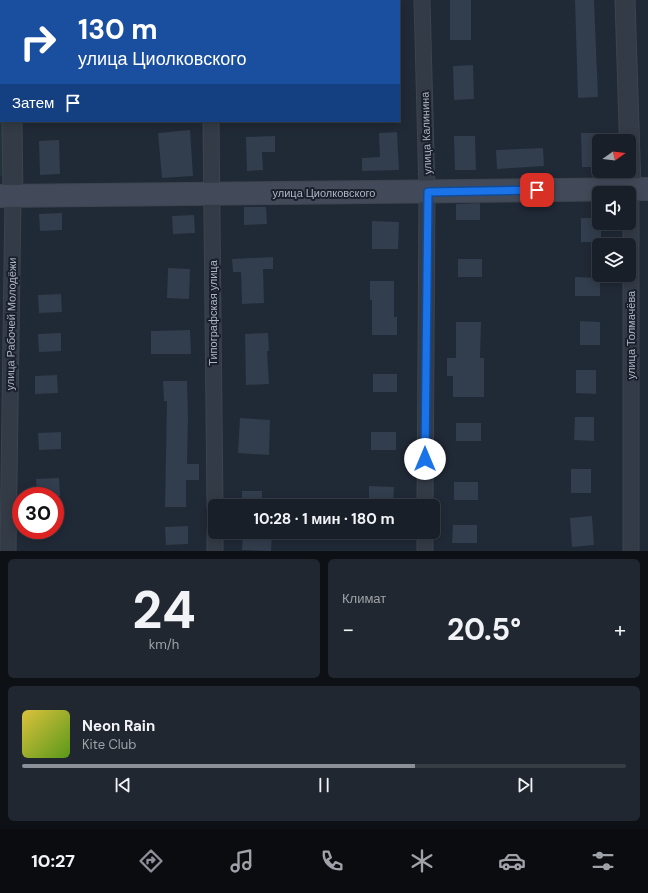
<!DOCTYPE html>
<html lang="ru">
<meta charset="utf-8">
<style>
:root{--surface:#181f28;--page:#212730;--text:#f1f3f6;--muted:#9fa2a8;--line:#363d45;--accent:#8c9099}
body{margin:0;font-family:"DM Sans",sans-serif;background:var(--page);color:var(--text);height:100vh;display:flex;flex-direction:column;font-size:15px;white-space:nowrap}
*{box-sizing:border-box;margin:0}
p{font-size:13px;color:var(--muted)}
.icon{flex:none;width:22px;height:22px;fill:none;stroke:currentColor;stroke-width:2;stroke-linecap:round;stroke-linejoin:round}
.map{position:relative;height:551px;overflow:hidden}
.sheet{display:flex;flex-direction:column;gap:8px;padding:8px;background:#0d1116;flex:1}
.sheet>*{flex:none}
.banner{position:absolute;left:0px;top:0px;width:400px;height:122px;box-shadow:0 2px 10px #0003,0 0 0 1px var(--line);background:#1a4fa0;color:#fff;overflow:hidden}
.needle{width:26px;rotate:76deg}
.controls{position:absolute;left:592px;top:134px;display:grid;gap:8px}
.controls a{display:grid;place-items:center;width:44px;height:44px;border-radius:6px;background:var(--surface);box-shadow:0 2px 10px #0003,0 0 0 1px var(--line);font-size:20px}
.speed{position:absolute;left:12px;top:487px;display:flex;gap:8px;font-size:20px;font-weight:700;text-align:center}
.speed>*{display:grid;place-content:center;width:52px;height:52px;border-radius:50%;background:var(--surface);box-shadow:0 2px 10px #0003,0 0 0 1px var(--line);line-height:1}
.speed .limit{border:6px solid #d22;background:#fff;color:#111}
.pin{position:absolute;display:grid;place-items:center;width:34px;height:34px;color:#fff;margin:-17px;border-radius:8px;box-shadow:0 2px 6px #0006}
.me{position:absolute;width:44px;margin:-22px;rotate:0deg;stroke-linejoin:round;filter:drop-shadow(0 0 3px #0008)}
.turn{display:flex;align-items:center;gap:14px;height:84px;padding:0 12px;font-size:18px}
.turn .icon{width:52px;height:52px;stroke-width:2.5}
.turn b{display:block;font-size:28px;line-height:34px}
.then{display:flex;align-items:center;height:38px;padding:0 12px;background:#0003;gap:8px;font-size:15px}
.big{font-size:30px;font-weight:700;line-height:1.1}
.sheet .widget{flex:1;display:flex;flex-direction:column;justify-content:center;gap:6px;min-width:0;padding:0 14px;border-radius:6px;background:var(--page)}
.sheet .dial{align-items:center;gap:0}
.dial b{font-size:52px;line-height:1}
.song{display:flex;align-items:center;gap:12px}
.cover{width:48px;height:48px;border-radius:6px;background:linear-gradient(135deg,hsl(50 70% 55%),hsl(90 70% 35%))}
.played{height:4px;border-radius:2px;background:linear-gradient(90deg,var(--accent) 65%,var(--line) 65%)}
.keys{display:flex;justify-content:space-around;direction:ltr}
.heat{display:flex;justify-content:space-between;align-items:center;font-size:22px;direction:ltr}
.sheet .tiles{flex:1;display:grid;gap:8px;grid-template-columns:1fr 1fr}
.widget:last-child{grid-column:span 2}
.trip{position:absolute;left:208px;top:499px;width:232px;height:40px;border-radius:6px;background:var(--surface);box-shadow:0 2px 10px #0003,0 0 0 1px var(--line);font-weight:700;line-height:40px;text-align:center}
.tab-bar{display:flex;height:64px;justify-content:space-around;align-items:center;background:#0a0c10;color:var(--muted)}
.tab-bar .icon{width:28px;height:28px}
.tab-bar .on{color:var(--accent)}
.tab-bar b{font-size:18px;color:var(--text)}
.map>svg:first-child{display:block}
.green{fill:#223437}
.building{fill:#323d4d}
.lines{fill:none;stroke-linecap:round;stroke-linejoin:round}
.minor-casing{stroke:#3d4450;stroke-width:17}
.tertiary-casing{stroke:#3d4450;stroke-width:21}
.secondary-casing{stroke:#3d4450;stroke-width:24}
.minor{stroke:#333b46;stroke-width:15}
.tertiary{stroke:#333b46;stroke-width:19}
.secondary{stroke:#424a59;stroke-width:22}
.route-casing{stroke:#114b97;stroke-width:10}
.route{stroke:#1a73e8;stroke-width:7}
.labels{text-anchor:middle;stroke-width:4;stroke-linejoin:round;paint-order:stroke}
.street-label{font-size:11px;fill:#aeb6c3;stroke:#19202b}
</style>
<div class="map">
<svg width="648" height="551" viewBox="0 0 648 551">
<rect width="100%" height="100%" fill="#202936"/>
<path class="green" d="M0 4 1 121H3L2 176H0Z"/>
<path class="building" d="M450 0H471V40H450Z
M575 0H594L598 97 578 98Z
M473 65 474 99 454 100 453 66Z
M190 130 193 176 162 178 158 133Z
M397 132 399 170 362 171V158L380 157 379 133Z
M581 133H599V167H582Z
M275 136V152H262L263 170 247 171 246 137Z
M454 136H475L476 170H455Z
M59 140 60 174 40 175 39 141Z
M543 148 544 166 497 169 496 150Z
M480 203V220H456V204Z
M244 207H266L267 224 244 225Z
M62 213V230L40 231 39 214Z
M194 215 195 233 173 234 172 216Z
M581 218H599V223H601V242H581Z
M372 221 399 222 398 249H372Z
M273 257V269H263L264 303 242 304 241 272H233L232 259Z
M458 259H482V277H458Z
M168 268 190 269 189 299 167 298Z
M575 277 600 278V296H575Z
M370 281H394V317H397V335H372V300H370Z
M61 294 62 312 39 313 38 295Z
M580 321 600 322V345H580Z
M456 322H481L480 358H484V397H453V376H447V358H456Z
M190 330 191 354H151V331Z
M61 333V351L39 352 38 334Z
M268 333 269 351H267L269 384 246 385 245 334Z
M576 370H596V394L576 393Z
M373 374H397V392H373Z
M57 375 58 393 35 394V376Z
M163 381H187L188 417 187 464H199V480H186V507H165L167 401H164Z
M575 417H594V441L574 440Z
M240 418 270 420 269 455 238 453Z
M456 423H481V441H456Z
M61 432V449L39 450 38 433Z
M371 432H396V450H371Z
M571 469H591V493H571Z
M59 478 60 496H37L36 479Z
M454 482H478V500H454Z
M369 486 394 487 393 506H369Z
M242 491H262V506H242Z
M592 516 594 545 572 547 570 518Z
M453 525H477V543H452Z
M188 526V544L166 545 165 527Z
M243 532H272L271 551 242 550Z"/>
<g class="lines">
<defs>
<path id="minor" d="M209 0V1
M422 0 427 192 425 506
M211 121 215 506
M215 532V551
M8 551 13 196
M425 551V532
M631 551V189"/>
<path id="tertiary" d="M10 0V1
M625 0 631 189
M12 121 13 196"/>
<path id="secondary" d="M0 196 648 189"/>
</defs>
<use href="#minor" class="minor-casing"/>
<use href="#tertiary" class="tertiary-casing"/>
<use href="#secondary" class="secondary-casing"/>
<use href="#minor" class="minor"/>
<use href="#tertiary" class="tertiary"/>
<use href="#secondary" class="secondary"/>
</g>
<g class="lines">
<defs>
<path id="route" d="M425 459 428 192 537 190"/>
</defs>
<use href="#route" class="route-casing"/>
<use href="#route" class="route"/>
</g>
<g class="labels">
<g class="street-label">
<text transform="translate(426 133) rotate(-92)" y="4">улица Калинина</text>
<text x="324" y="197">улица Циолковского</text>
<text transform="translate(213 313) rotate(-90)" y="4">Типографская улица</text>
<text transform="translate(11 324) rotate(-89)" y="4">улица Рабочей Молодёжи</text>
<text transform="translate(631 335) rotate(-90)" y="4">улица Толмачёва</text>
</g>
</g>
</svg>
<div class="controls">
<a><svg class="needle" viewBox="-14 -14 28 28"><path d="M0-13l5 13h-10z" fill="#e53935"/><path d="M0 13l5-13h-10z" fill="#9fa2a8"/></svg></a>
<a><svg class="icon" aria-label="sound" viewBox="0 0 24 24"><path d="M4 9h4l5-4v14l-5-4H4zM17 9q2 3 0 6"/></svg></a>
<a><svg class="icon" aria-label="layers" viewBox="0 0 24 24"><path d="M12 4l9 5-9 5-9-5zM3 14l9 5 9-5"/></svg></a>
</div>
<div class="speed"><div class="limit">30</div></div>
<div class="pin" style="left:537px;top:190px;background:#d93025"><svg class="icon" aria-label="arrive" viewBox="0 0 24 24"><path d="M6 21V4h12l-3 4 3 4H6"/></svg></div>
<svg class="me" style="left:425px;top:459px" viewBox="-20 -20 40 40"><circle r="19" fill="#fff"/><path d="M0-13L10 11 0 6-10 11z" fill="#1a73e8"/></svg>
<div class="trip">10:28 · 1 мин · 180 m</div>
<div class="banner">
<div class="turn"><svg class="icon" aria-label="right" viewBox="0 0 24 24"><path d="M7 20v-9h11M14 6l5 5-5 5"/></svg><div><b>130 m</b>улица Циолковского</div></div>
<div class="then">Затем<svg class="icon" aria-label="arrive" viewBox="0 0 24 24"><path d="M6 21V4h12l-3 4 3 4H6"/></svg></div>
</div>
</div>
<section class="sheet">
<div class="tiles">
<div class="widget dial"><b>24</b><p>km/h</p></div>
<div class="widget"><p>Климат</p>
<div class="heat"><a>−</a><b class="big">20.5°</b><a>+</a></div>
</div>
<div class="widget">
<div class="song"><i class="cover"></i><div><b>Neon Rain</b><p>Kite Club</p></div></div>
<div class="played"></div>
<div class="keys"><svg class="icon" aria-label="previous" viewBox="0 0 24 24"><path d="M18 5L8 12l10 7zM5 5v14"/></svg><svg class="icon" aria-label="pause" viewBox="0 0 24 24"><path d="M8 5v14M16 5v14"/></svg><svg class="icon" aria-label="next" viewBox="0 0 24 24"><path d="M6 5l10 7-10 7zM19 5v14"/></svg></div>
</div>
</div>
</section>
<nav class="tab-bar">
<b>10:27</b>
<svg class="icon on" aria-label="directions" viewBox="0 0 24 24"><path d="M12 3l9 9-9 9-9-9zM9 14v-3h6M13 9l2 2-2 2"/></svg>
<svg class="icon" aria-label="music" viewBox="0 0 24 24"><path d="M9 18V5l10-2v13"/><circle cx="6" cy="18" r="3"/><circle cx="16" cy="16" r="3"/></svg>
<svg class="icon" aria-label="phone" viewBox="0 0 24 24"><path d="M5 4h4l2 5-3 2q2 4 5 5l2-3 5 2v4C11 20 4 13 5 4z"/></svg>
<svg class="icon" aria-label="climate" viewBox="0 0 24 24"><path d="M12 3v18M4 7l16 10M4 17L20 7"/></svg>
<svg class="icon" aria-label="car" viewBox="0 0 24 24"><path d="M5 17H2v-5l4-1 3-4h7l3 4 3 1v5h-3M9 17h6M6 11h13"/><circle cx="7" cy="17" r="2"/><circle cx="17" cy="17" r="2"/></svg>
<svg class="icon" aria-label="filters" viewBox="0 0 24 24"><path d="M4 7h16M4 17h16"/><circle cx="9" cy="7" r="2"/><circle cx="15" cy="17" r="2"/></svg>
</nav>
